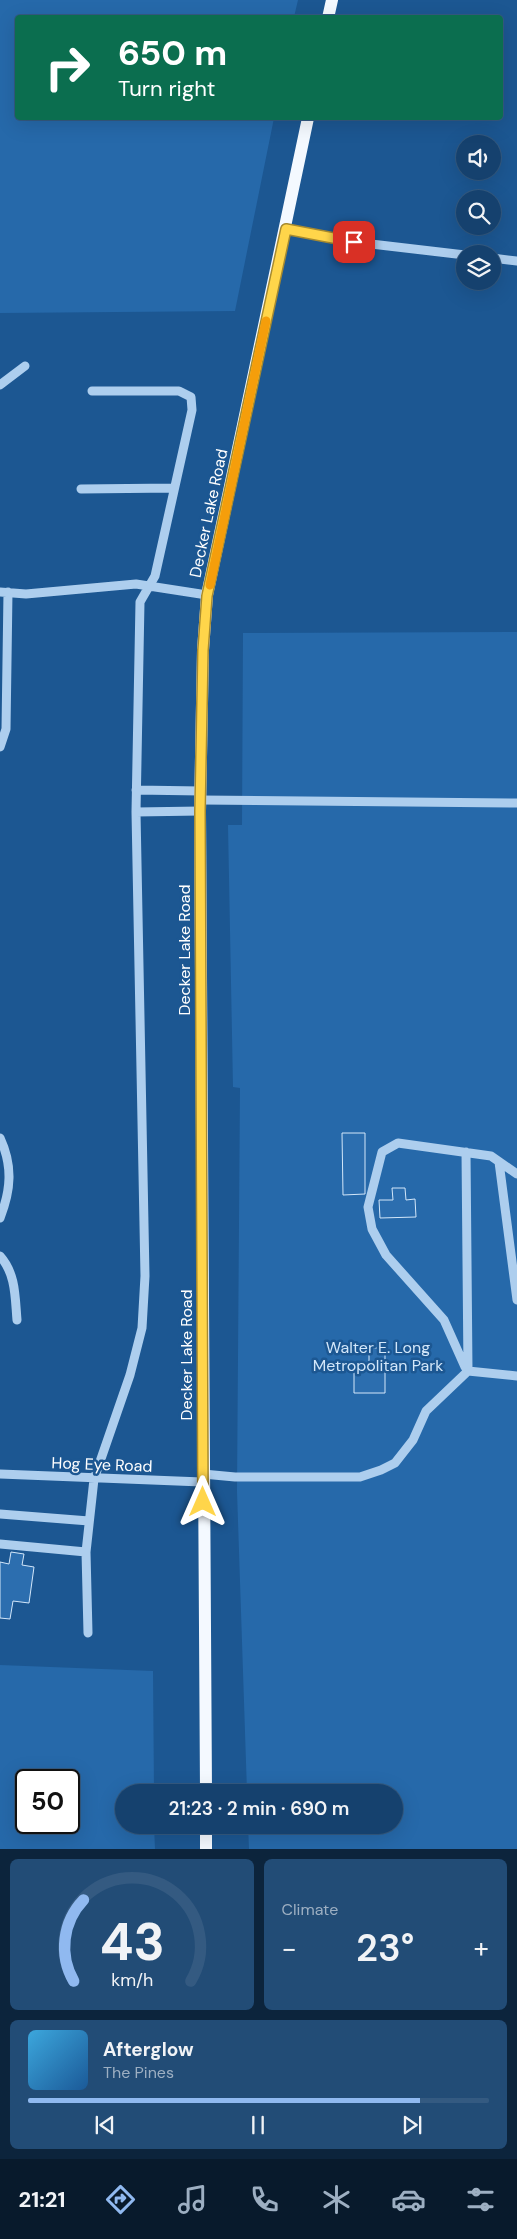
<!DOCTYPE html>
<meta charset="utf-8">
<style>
:root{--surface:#15416e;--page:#224c76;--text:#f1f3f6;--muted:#9dafc2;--line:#345a81;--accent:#90b9f0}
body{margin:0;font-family:"DM Sans",sans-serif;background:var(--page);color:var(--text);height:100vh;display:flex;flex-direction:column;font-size:19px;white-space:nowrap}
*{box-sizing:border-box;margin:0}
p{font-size:16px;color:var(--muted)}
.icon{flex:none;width:28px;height:28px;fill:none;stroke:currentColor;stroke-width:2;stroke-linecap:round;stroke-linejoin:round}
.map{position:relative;height:1849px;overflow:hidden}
.panel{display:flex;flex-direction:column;gap:10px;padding:10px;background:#0c243c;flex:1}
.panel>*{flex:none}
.banner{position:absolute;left:15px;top:15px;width:488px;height:105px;border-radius:5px;box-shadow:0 5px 20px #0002,0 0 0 1px var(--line);background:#0b6e4f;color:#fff;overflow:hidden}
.fabs{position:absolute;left:456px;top:135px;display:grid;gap:10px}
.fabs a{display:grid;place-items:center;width:45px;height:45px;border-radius:50%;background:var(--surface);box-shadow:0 5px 20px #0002,0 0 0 1px var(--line);font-size:25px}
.speed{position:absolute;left:15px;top:1769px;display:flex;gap:10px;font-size:25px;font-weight:700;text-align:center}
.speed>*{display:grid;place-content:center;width:65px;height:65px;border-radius:50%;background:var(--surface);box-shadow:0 5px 20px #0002,0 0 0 1px var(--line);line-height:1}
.speed .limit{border:2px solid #111;border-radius:8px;background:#fff;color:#111}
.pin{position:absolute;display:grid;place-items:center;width:42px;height:42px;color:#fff;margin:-21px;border-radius:10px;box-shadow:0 2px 8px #0006}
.me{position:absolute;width:55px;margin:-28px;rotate:0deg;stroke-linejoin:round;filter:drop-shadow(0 0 4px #0008)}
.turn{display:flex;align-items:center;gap:18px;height:105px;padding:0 20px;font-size:22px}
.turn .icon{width:65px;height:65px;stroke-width:2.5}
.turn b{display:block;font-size:35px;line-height:42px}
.big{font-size:38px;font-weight:600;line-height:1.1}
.panel .card{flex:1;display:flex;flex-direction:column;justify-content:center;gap:8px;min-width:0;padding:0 18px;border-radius:8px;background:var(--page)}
.panel .dial{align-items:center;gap:0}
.dial svg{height:130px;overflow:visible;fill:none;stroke:var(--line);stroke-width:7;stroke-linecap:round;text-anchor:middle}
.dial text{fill:var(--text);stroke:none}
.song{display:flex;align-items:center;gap:15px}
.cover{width:60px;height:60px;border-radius:8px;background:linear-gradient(135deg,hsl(200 70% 55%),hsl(210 70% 35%))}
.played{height:5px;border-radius:2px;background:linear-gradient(90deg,var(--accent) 85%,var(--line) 85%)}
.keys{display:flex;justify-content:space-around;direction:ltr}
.heat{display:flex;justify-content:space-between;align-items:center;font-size:28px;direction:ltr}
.panel .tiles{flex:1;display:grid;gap:10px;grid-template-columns:1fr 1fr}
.card:last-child{grid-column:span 2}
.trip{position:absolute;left:115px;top:1784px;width:288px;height:50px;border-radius:25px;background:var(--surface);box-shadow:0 5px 20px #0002,0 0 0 1px var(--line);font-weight:600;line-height:50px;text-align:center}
.tab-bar{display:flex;height:80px;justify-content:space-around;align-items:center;background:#081a2c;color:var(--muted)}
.tab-bar .icon{width:35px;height:35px}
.tab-bar .active{color:var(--accent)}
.tab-bar b{font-size:22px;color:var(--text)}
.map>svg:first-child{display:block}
.green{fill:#2669aa;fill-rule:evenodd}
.building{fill:#2c6eaf;stroke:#d3e7fa}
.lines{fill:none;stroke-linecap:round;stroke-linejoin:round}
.minor{stroke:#adceee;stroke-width:9}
.major{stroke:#f4f9ff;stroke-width:12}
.route-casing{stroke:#a68a30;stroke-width:12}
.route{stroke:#ffd54a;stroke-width:9}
.slow{stroke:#f59e0b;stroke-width:9}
.labels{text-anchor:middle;stroke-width:5;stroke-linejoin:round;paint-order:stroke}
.street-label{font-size:16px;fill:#fff;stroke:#1c5792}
.park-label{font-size:16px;fill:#d3e7fa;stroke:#1c5792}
</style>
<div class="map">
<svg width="517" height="1849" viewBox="0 0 517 1849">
<rect width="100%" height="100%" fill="#1c5792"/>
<path class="green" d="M0 0H298L294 17 18 18V118H274L235 311 0 313Z
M517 632V1849H249L248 1825H394V1792H247L237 1491 240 1088 233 1087 228 825H242L243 633Z
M0 1665 153 1671 154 1792H124V1825H154L155 1849H0ZM26 1780H69V1822H26Z"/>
<path class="building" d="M342 1133H365V1194L343 1195Z
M392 1188H405L406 1200 415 1199 416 1217 380 1218 379 1200H393Z
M369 1348H385V1393H354V1367H369Z
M11 1552 24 1554 22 1565 34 1567 29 1603 13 1601 10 1619 0 1618V1562L9 1564Z"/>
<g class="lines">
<path class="minor" d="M286 229 354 242 465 255
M492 258 517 261
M0 385 25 366
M81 489 174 488
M0 592 26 594 136 584 207 595
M0 747 6 729 8 592
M136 790 201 791
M201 800 517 803
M136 812 200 811
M0 1138C13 1166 11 1190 0 1218
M499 1162 517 1300
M0 1256C16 1274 15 1297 17 1320
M465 1367 444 1320 386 1255 372 1229 368 1207 382 1152 398 1143 491 1156 517 1174
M468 1371 517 1376
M0 1474 202 1482
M203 1474 235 1477H360L381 1470 395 1463 413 1440 426 1411 468 1371 466 1152
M0 1514 89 1521
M0 1544 86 1552 94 1479 130 1375 142 1328 145 1276 136 812 140 602 155 576 192 410 191 397 179 391H92
M86 1552 88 1633"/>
<path class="major" d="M328 18 332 0
M206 1792 200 811 203 650 207 595 308 118
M206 1825V1849"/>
</g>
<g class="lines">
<defs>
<path id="route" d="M203 1502 200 811 203 650 207 596 286 229 354 242"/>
</defs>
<use href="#route" class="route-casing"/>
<use href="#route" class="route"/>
<path class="slow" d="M210 585 266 321"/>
</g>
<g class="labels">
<g class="street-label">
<text transform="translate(208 513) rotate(-78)" y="6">Decker Lake Road</text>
<text transform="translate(184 950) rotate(-90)" y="6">Decker Lake Road</text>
<text transform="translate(186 1355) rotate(-90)" y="6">Decker Lake Road</text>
<text transform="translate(102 1464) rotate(2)" y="6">Hog Eye Road</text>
</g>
<g class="park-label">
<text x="378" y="1353">Walter E. Long<tspan x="378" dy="18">Metropolitan Park</tspan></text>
</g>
</g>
</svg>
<div class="fabs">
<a><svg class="icon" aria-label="sound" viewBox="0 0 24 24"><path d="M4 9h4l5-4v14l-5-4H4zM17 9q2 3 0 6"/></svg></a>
<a><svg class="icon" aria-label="search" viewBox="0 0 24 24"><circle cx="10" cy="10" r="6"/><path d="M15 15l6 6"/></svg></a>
<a><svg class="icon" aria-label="layers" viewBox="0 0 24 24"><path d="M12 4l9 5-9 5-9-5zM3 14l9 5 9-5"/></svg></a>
</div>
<div class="speed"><div class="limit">50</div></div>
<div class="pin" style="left:354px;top:242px;background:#d93025"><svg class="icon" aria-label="arrive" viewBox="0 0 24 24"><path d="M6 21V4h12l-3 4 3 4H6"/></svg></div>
<svg class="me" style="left:203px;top:1502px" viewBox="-20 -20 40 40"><path d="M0-17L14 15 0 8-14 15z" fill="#ffd54a" stroke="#fff" stroke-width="4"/></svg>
<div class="trip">21:23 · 2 min · 690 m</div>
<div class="banner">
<div class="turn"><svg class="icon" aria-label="right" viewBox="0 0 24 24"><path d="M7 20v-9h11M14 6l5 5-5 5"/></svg><div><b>650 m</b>Turn right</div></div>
</div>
</div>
<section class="panel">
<div class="tiles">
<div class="card dial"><svg viewBox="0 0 100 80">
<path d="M14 69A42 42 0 1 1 86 69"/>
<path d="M14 69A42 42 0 0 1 20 19" stroke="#90b9f0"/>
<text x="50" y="56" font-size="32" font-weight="700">43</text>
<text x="50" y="72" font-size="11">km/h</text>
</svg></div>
<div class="card"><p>Climate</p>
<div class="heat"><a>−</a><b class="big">23°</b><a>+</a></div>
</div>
<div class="card">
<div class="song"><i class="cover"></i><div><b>Afterglow</b><p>The Pines</p></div></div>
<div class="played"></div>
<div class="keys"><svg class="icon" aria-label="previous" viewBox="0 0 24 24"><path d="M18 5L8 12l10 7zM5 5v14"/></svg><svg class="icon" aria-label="pause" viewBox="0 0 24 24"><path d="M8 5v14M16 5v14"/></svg><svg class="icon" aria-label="next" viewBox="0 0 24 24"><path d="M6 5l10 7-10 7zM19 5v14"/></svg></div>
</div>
</div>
</section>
<nav class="tab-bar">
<b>21:21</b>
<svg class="icon active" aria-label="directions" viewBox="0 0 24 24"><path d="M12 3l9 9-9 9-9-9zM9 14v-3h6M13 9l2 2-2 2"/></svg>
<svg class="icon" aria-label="music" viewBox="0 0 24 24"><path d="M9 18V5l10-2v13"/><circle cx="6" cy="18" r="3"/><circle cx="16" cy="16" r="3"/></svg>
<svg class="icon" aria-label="phone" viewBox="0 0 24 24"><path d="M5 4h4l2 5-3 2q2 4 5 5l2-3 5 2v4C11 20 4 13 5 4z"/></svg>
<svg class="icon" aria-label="climate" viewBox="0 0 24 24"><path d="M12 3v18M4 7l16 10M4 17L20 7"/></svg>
<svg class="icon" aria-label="car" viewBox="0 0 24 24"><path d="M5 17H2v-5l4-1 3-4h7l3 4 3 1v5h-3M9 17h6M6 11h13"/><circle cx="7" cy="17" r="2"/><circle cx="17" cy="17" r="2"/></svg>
<svg class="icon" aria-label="filters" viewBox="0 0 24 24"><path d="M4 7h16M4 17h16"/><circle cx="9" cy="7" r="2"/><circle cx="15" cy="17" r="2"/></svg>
</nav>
